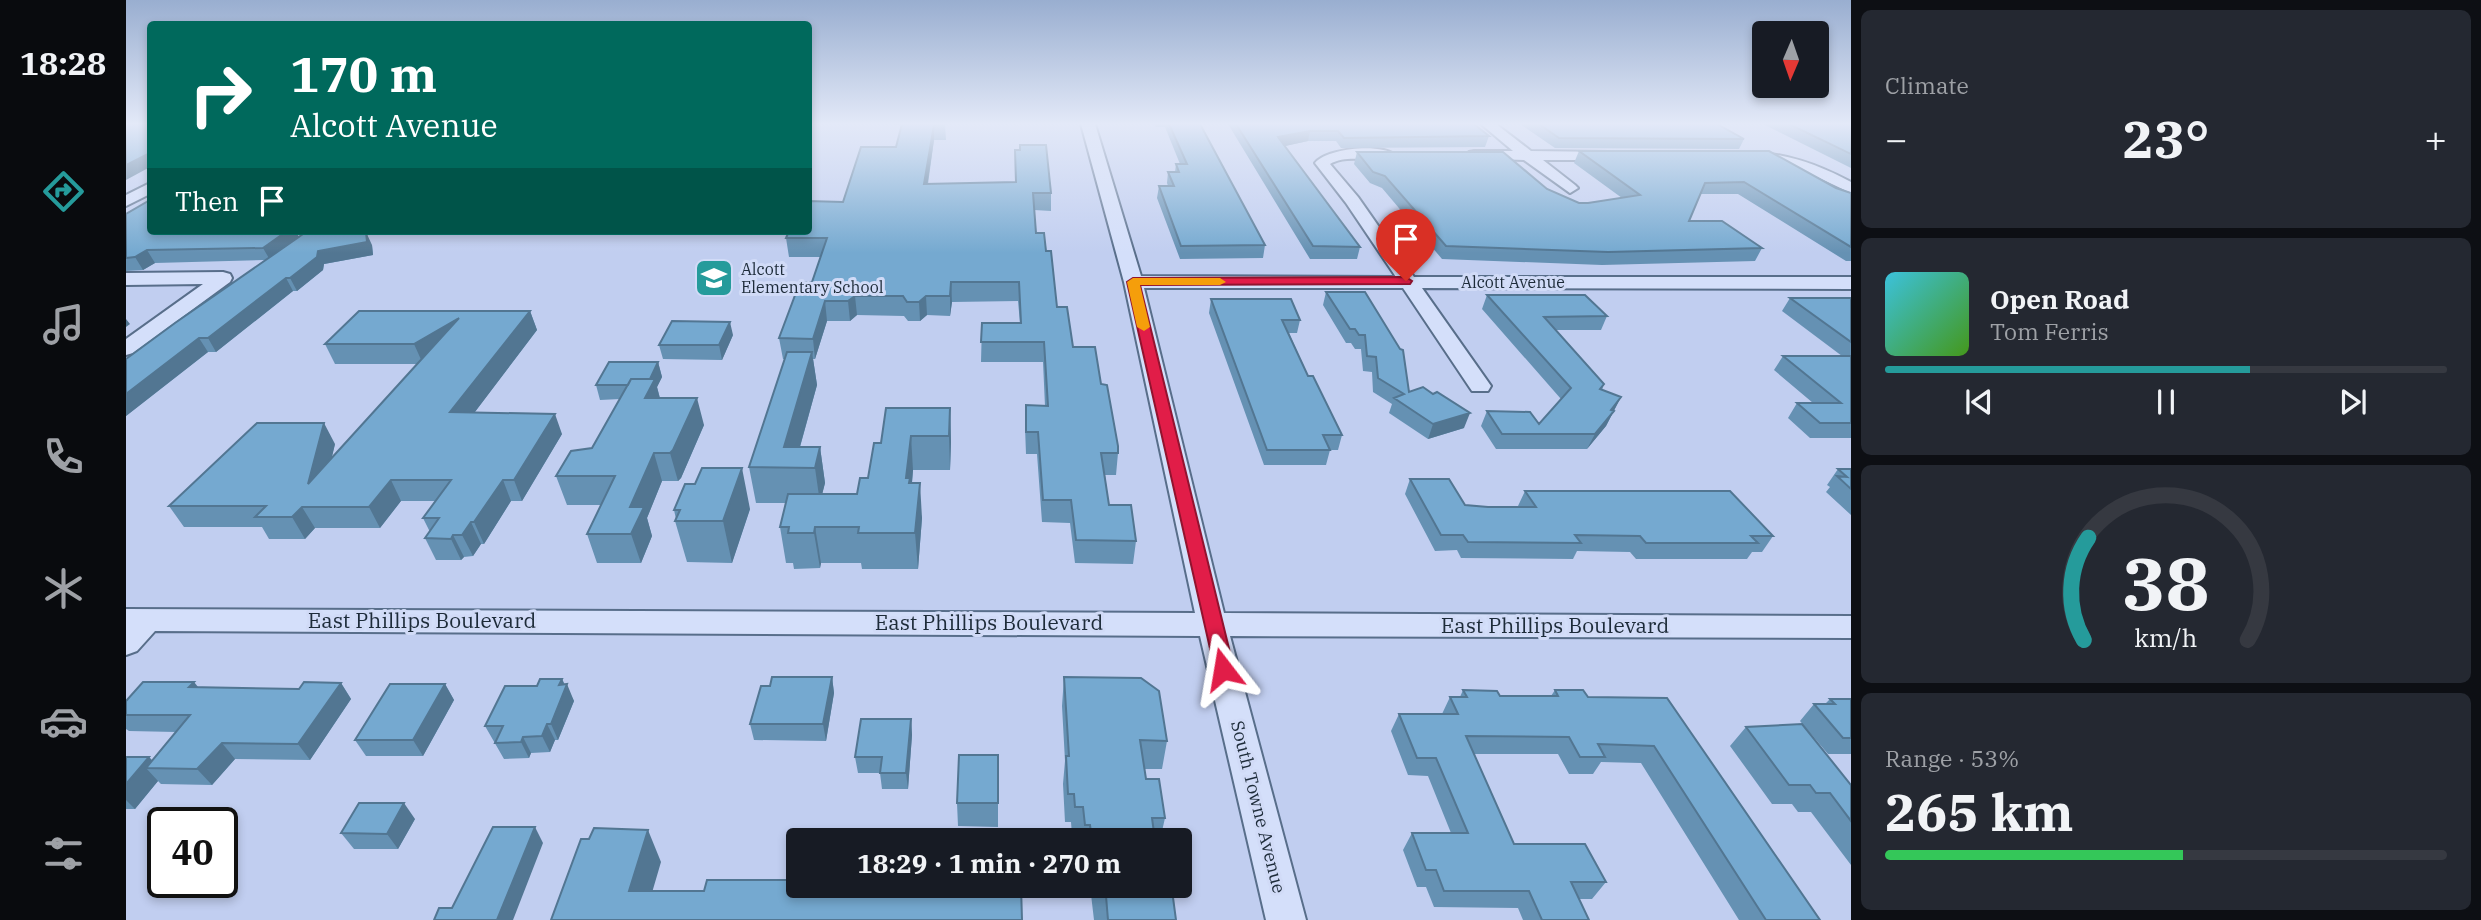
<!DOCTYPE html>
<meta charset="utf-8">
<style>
:root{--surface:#171b24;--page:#242831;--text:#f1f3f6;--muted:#9ea1a6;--line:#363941;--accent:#259b9b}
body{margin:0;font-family:"IBM Plex Serif",serif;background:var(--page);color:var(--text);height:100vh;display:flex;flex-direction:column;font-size:26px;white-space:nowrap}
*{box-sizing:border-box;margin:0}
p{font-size:23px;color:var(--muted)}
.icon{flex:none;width:38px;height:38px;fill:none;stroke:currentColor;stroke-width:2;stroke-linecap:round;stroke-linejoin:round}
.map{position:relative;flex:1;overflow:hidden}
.side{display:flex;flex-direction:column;gap:10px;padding:10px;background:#0d0f14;width:630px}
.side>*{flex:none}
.hud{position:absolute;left:21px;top:21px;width:665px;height:214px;border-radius:7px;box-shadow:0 4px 10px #0003;background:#00695c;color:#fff;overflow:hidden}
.needle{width:46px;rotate:182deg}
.tools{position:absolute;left:1626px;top:21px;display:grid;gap:14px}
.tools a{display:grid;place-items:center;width:77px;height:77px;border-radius:7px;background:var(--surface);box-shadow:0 4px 10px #0003;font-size:35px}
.speed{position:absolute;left:21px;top:807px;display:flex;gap:14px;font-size:35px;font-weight:700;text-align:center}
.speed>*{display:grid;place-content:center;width:91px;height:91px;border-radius:50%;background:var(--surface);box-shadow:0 4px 10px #0003;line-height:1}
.speed .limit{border:4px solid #111;border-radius:10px;background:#fff;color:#111}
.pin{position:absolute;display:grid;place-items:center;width:60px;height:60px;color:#fff;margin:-72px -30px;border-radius:50% 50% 50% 0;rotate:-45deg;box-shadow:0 0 7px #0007}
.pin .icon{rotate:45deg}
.me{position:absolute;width:77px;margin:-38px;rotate:346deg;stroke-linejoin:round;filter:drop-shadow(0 0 5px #0008)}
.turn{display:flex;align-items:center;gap:24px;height:147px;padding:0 28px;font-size:32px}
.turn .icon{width:91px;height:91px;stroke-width:2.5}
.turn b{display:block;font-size:49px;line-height:60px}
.then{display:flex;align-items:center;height:66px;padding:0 28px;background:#0003;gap:14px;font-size:26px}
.big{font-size:52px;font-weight:700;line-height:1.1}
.side .tile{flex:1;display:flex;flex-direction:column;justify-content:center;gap:10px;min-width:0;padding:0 24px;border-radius:10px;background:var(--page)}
.side .dial{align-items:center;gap:0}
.dial svg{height:182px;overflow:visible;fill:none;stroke:var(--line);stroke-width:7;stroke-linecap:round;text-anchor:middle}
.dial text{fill:var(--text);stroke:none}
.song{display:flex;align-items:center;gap:21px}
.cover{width:84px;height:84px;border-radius:10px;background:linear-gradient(135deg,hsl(190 70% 55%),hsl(100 70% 35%))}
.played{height:7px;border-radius:4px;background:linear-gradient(90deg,var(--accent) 65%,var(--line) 65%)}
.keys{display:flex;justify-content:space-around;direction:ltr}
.heat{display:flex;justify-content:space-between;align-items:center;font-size:38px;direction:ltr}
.charge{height:10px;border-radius:5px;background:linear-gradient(90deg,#34c759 53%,var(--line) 0)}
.trip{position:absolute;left:660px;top:828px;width:406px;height:70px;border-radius:7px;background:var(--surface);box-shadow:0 4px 10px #0003;font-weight:700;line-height:70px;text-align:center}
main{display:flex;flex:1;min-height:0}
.tab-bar{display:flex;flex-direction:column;width:126px;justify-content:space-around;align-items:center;background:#090b0e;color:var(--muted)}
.tab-bar .icon{width:49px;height:49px}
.tab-bar .active{color:var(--accent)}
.tab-bar b{font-size:32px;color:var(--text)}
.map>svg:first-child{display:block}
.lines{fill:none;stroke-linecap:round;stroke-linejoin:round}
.minor-casing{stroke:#586e8a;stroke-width:4}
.minor{fill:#d4dffa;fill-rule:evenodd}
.wall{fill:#6591b3}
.shaded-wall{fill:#527692}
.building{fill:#75a9d0;stroke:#527692;stroke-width:2}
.route{fill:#e11d48;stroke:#92132f;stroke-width:2}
.slow{fill:#f59e0b}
.labels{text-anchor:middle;stroke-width:6;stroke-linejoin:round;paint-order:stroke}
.far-poi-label{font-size:16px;fill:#1d2b39;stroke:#d1dbf7;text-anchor:start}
.far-street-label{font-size:16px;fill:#1d2b39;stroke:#d1dbf7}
.street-label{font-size:18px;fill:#1d2b39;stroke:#d1dbf7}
.near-street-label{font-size:21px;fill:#1d2b39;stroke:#d1dbf7}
</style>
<main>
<nav class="tab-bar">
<b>18:28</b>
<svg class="icon active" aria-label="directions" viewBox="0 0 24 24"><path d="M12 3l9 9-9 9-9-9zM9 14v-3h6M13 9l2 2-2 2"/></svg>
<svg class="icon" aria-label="music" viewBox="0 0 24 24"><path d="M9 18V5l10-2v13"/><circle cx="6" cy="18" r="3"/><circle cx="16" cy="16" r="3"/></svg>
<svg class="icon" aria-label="phone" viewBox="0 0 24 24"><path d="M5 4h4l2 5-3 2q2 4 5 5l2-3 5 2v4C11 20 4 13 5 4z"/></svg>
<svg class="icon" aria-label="climate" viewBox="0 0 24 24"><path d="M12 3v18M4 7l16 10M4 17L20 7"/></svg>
<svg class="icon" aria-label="car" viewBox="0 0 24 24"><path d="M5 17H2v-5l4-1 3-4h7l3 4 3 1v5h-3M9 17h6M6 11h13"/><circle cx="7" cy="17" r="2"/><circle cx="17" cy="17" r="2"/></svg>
<svg class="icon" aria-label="filters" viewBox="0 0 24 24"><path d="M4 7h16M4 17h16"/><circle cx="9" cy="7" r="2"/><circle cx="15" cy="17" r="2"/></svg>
</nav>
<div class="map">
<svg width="1725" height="920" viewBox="0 0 1725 920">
<rect width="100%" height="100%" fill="#c1cef0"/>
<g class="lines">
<defs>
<path id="minor" d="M955 124H969L1015 276 1270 277 1220 203 1189 163C1201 148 1255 143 1269 155 1255 166 1224 152 1204 164L1232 197 1288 277H1725V289L1296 288 1365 386 1362 391H1346L1277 288H1018L1098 613 1725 616V638L1104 636 1180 920H1140L1074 636 29 631 11 651 0 655V609L1069 613 998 282Z
M1355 124H1370L1405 151 1483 152 1490 156 1483 160H1417L1449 185 1452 188 1444 193 1398 160 1343 158V152L1348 151H1387Z
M1621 152C1660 153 1691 164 1725 182V193L1670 167 1616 159 1614 156Z
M24 183V194L0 206V195Z
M97 272 104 274 106 278 104 282 7 353 0 355V339L77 284 0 285V273Z"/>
</defs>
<use href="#minor" class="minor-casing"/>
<use href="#minor" class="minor"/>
</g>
<path class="wall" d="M769 124H819L820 140H808L802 184 889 182V150L925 193V211L908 210 910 233 920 251 931 307 947 347 975 384 992 453 990 475H979L983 505 1010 541 1007 564 949 563 944 523 916 522 911 454H900L899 427 900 405 919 406 917 362H855L856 323H894L892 301 826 302 824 316 801 315 794 321H782L778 316 731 315 724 321H701L689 359H687L691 385 674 447H694L699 483 696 494H731L742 478 755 443 824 408 825 442 824 470H787L786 483 796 518 792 569H736L735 563H695L694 568 668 569 667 563H660L654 527 660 503H630L623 467 659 359H657L653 338 686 282 695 257H663L660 238 717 202 770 147 776 125H769Z
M1028 124H1074L1139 245 1137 258 1054 259 1031 198 1033 186H1042L1041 183 1042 172H1049L1050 164H1054L1039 127H1030Z
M1102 124H1348L1363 136 1359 147 1215 148 1210 141H1182L1159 146 1234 247 1231 259H1184Z
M1394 124H1591L1618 139 1613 149 1429 148Z
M1637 124H1725V168Z
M1453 151 1710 188 1725 193V261H1720L1612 194H1574L1563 221 1636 248 1629 261 1476 265 1316 259 1256 188 1244 183 1228 164 1231 152 1421 189 1453 203H1462L1496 198 1448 163Z
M0 214 170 232 173 237 246 245 247 255 198 264 197 270 171 291H167L90 352H82L0 416V359L139 260 29 263 17 270 0 271Z
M1200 292H1239L1283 392 1338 428 1302 439 1263 413 1266 404 1247 392 1246 372 1237 371 1235 349H1229L1225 343H1220L1197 305Z
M1361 295 1481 316 1475 330H1430L1478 384 1476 390 1495 397 1480 426 1461 449H1370L1355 426 1361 411 1413 424 1435 399 1356 309Z
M1664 298H1725V438H1684L1662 418 1671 403H1687L1648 370 1657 356H1716L1656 311Z
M1085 299 1174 320 1171 333H1163L1182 376 1216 435 1212 450H1204L1200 465H1138L1083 313Z
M404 311 411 330 348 413 436 434 396 501H385L358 544H355L347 556 338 557 335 560H310L299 538 304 532 297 518 310 501H275L254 528H189L179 539H143L136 527H58L43 506 209 444 205 459 292 364H209L199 344Z
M607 335 596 360 537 359 533 345Z
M532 362 536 377 531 387 534 398 578 425 555 478 552 481H536L521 518 526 536 515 563H471L461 534 475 505H441L430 476 466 448 494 399 474 400 470 385Z
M1712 469H1725V515L1700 492 1704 487 1701 485Z
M1284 479 1339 505 1362 507 1392 506 1399 491 1647 536 1636 552H1626L1621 559H1510L1504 552 1451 551 1447 559 1335 558 1331 550 1309 551 1279 494Z
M624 509 606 563 561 562 549 521 550 519 548 510Z
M706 677 708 693 700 741 628 740 624 724 644 686Z
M938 677 1041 741 1036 769H1018L1020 779 1039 818 1034 840H955L954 835H946L945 822H939L937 784 939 761 936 706Z
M436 679 448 701 432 740H429L424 752 405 753 403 758 378 759 359 726 411 686Z
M215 683 225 699 184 760 109 759 86 785 35 784 32 781 9 809H0V757H23L26 761 50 732 3 731 0 729V701L72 688 173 689Z
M319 684 328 700 297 756H240L229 740Z
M1337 690 1374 696H1425L1429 690 1462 697 1541 698 1694 920H1613L1515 763 1475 762 1467 774H1443L1432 754H1348L1388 844 1480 882 1466 899H1453L1463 920H1397L1392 908 1308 907 1300 887H1291L1277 850 1286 833H1325L1302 776 1282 775 1265 731 1273 714H1316L1324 697H1334Z
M1704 699H1725V754H1702L1674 721 1688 704H1699Z
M785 719 786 735 782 789H756L754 773H732L729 757Z
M1620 727 1725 785V865L1685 812H1672L1666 804H1646L1604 746Z
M872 755V827L832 826 831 803Z
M289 819 272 849H228L215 833Z
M964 886H1035L1036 889 1050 920H968Z"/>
<path class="shaded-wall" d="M808 125V140L799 200 798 184Z
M1184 131 1182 141 1150 148 1152 137Z
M24 149V167L0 180V165Z
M158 231H172L170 232 174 239 144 260 137 248Z
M240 232 246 245 247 255 198 264 197 270 171 291 164 278 192 251Z
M21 250 29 263 17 270 9 257Z
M160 278 167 291 90 352 82 338Z
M825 282 826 302 824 316V296Z
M729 296 731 315 724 321 722 301Z
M800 296 801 315 794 321 793 302Z
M699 301 701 321 689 359 687 339Z
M404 311 411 330 333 433 324 412Z
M333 318 297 364 288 344Z
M0 319 4 324 0 327Z
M604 322 607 335 596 360 593 345Z
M73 338 82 352 0 416V394Z
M686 352 691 385 668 468 658 447Z
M532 362 536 377 531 387 536 407 519 398 521 385Z
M1495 397 1480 426 1461 449 1469 434Z
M571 398 578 425 555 478 552 481 544 453Z
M824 408 825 442 824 470 823 436Z
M1344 413 1338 428 1302 439 1307 424Z
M429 414 436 434 396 501 388 480Z
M198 423 209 444 195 505 182 484Z
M785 436 787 470 785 493 780 478Z
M694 447 699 483 694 503 689 468Z
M528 453 536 481 521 518 526 536 515 563 505 534 504 507Z
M616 468 624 509 606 563 597 521Z
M265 480 275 501 254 528 243 507Z
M377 480 385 501 358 544 348 522Z
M794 483 796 518 792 569 789 533Z
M176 507 189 528 179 539 166 517Z
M345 522 355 544 347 556 336 535Z
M689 527 695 563 694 568 688 533Z
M327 535 338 557 335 560 325 539Z
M706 677 708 693 700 741 697 724Z
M436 679 440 689 441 684 448 701 432 740 425 724 433 685Z
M68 682 81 698 63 687Z
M215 683 225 699 184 760 172 744Z
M319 684 328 700 297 756 287 740Z
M785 719 786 735 782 789 780 773Z
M421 724 429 740 424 752 416 736Z
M397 737 405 753 403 758 395 742Z
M96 743 109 759 86 785 71 769Z
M23 757 34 768H20L32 781 9 809 0 800V784Z
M278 803 289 819 272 849 261 834Z
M409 827 417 843 387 920H371Z
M522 830 535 862 518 920 503 891Z"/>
<path class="building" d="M0 124H24V149L22 150H24V153L0 165Z
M776 124H819L808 125 798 184 890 182 889 150H894V145H920L925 193H907L910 233H918L920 251H925L931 307H941L947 347H969L975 384 981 385 992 446V453H975L983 505H1005L1010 541 950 540 945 500H917L912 432H900V405L922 406 918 342H855L856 323H895L893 282H825L824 296H800L793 302H781L777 296H729L722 301H699L687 339 653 338 674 282H686L701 238H660L663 231H682V201L717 202 735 147H770Z
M1043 124H1074L1139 245 1055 246 1033 186H1048L1042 172H1053L1050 164H1061Z
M1110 124H1348L1363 136 1218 138 1212 131H1184L1152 137 1234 247 1187 246Z
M1413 124H1591L1618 139 1433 138Z
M1663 124H1725V154Z
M1453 151H1643L1710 188 1725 193V247L1618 182 1579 183 1563 221H1596L1636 248 1482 252 1320 246 1259 176 1247 172 1231 152H1377L1421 189 1453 203H1462L1514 195Z
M24 200V231H161L137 248 21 250 9 257 0 258V214Z
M180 232H240L241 242 192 251 191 257 164 278H160L82 338H73L0 394V359L49 323Z
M1200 292H1239L1274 349 1277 350 1283 392 1297 387 1307 394 1311 392 1344 413 1307 424 1268 398 1278 394 1252 378 1250 357 1241 356 1239 335H1233L1229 329H1224Z
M1361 295H1459L1481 316 1418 317 1478 384 1474 389 1495 397 1485 410 1488 411 1469 434H1376L1361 411 1404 412 1413 424 1445 388Z
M1664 298H1725V342Z
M1085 299H1165L1174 320H1156L1182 376H1187L1216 435H1197L1204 450H1141Z
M233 311H404L324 412 429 414 388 480H377L348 522H345L336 535H327L325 539 299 538 313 518H297L325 480H265L243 507H176L166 517H129L140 506H43L131 423H198L182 484 333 318 288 344H199Z
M546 321 604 322 593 345H533Z
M661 352H686L658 447H694L689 468 623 467Z
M1657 356H1725V423H1694L1671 403H1715Z
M483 362H532L524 379H505L502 385H470Z
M505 379H529L519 398H571L547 450 544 453H528L504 507H518L505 534H461L489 476H430L445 451 466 448Z
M760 408H824L823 436H785L780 478H784L783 483H794L789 533H732L733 527H689L688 533H662L663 527H654L662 494H731L734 478H742L748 443H755Z
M576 468H616L597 521H549L554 510H548L559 484H569Z
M1712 469H1725V489L1711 476 1721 477Z
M1284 479H1323L1339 505 1362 507H1410L1399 491H1604L1647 536H1625L1632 543H1520L1514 536 1449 535 1455 543 1342 542 1337 535H1315Z
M646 677H706L697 724H624L635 686H644Z
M938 677 1015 678 1033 691 1041 741 1014 740 1020 779H1033L1039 818H1026L1029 840H966L964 825H959L957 807H949L948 794H942L940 756H943Z
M414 679H436L433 685 441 684 425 724H421L416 736 397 737 395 742 369 743 377 726H359L379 686H411Z
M17 682H68L63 687 173 689 178 682 215 683 172 744 96 743 71 769 20 768 64 715H0V701Z
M264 684H319L287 740H229Z
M1337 690 1371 691 1374 696H1432L1429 690H1457L1462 697 1541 698 1694 920H1640L1528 746 1472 744 1479 757H1454L1443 737 1340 736 1388 844H1459L1480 882H1445L1463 920H1416L1403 891H1318L1310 870H1300L1286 833H1342L1310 758H1291L1273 714H1332L1324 697H1341Z
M1704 699H1725V738H1717L1688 704H1709Z
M735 719H785L780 773H754L756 757H729Z
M1676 724 1725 785V821L1704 793H1690L1684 785H1663L1620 727Z
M833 755H872V803H831Z
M0 757H23L0 784Z
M233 803H278L261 834 215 833Z
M367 827H409L371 920H308L313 908H326Z
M468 828 522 830 503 891H578L581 880H672V886H895L896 920H425L455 839H463Z
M971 886H1035L1036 889 1046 890 1050 920H982L980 896H972Z"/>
<linearGradient id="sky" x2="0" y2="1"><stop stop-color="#99aed0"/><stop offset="0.49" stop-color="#e3e9f8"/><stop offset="1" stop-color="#e3e9f8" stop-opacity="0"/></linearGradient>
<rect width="1725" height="253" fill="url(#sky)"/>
<path class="route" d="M1280 277 1286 281 1284 284 1014 285 1108 669 1105 675 1097 677 1090 675 1001 282 1007 278Z"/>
<path class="slow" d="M1007 278H1094L1100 282 1094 285H1014L1024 327 1018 331 1011 327 1001 282Z"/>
<defs>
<symbol id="school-square" viewBox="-11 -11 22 22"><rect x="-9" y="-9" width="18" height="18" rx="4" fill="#259b9b" stroke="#d1dbf7"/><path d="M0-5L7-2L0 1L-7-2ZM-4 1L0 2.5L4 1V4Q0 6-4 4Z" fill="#fff"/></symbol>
</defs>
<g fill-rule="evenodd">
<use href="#school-square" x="566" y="256" width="44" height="44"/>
</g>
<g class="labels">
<g class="far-poi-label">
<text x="615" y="275">Alcott<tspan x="615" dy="18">Elementary School</tspan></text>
</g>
<g class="far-street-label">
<text x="1387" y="288">Alcott Avenue</text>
</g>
<g class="street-label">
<text transform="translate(1132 807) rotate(76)" y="6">South Towne Avenue</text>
</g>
<g class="near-street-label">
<text x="296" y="628">East Phillips Boulevard</text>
<text x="863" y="630">East Phillips Boulevard</text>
<text x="1429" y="633">East Phillips Boulevard</text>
</g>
</g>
</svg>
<div class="tools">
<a><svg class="needle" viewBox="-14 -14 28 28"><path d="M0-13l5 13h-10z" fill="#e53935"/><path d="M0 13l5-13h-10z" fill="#9ea1a6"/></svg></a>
</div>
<div class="speed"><div class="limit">40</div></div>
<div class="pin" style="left:1280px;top:281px;background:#d93025"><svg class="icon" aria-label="arrive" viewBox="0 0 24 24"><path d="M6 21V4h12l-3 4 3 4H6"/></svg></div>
<svg class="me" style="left:1097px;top:669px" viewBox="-20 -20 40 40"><path d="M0-17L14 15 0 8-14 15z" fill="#e11d48" stroke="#fff" stroke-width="4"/></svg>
<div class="trip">18:29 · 1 min · 270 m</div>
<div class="hud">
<div class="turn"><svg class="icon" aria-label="right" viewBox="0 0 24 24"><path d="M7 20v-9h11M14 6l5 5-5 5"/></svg><div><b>170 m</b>Alcott Avenue</div></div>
<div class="then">Then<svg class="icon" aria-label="arrive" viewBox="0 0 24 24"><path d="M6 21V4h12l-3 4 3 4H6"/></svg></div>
</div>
</div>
<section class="side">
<div class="tile"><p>Climate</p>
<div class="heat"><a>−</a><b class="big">23°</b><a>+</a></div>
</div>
<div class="tile">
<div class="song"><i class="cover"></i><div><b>Open Road</b><p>Tom Ferris</p></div></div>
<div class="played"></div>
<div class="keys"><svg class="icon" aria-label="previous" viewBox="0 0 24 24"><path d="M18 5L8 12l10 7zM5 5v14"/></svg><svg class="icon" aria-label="pause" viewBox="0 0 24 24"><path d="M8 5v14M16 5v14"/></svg><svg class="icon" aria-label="next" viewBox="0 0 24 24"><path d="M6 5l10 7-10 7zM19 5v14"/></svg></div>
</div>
<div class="tile dial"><svg viewBox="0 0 100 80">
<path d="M14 69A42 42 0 1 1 86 69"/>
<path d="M14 69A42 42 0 0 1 16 24" stroke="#259b9b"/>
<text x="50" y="56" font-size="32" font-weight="700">38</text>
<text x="50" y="72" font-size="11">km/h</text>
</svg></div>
<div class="tile"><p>Range · 53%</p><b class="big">265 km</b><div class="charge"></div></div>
</section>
</main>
